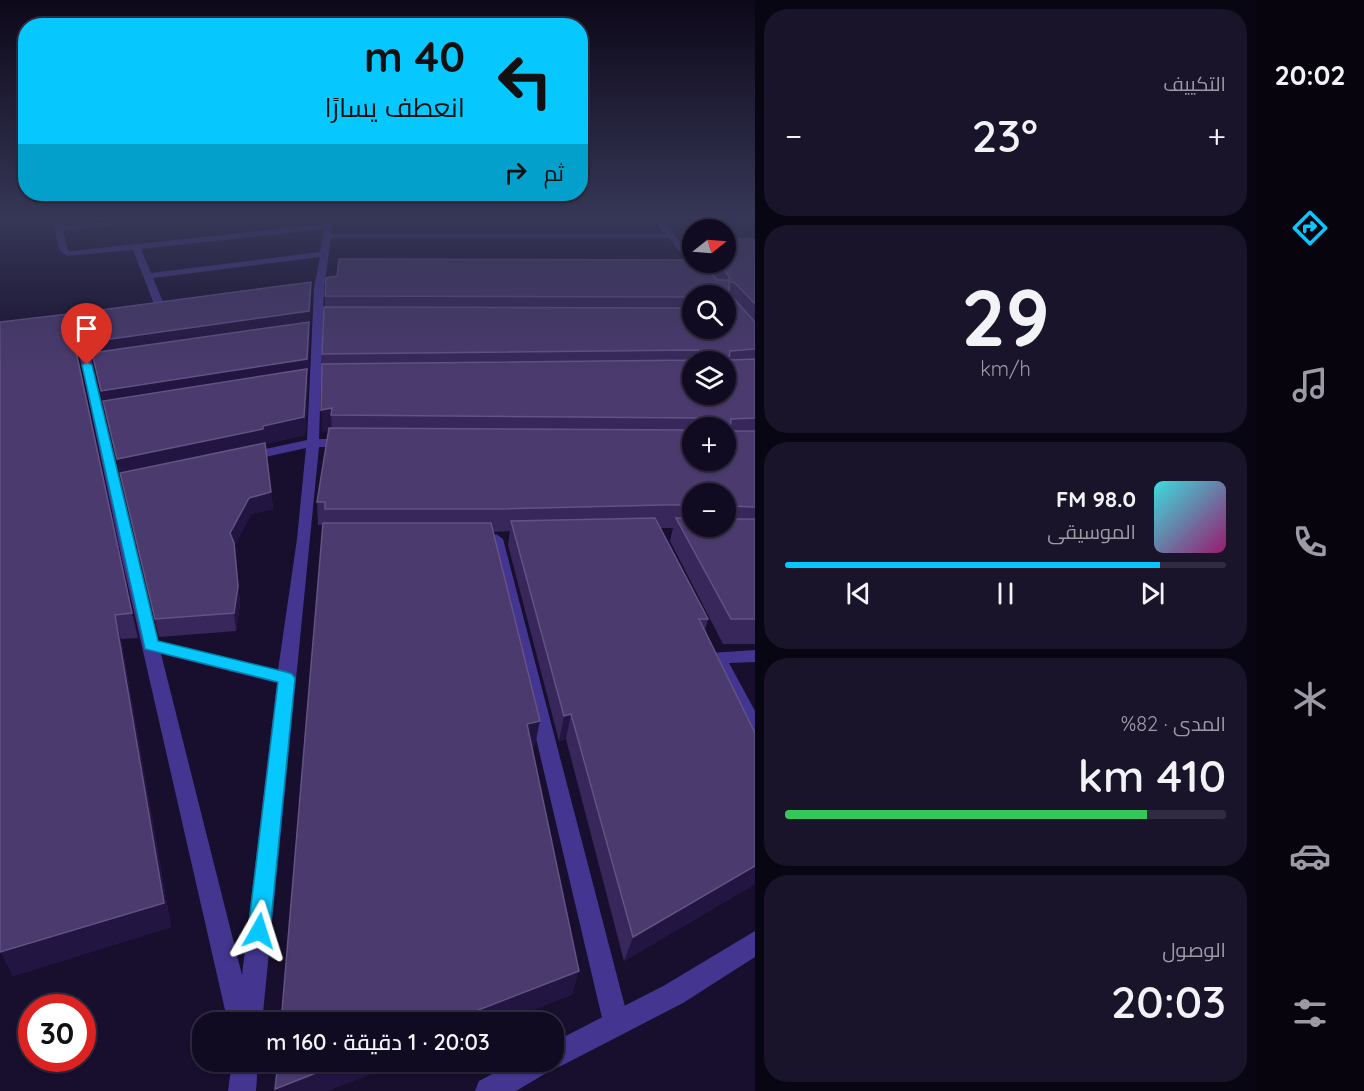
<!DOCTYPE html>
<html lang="ar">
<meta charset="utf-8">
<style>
:root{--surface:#110b22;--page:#1a142a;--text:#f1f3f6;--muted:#9c9ba5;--line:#302b40;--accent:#06c8ff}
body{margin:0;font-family:Quicksand,Cairo,sans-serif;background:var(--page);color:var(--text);direction:rtl;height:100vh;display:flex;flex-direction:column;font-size:22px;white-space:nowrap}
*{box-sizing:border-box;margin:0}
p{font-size:20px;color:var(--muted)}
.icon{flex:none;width:33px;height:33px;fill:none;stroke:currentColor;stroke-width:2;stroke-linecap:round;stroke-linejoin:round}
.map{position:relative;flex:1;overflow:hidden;direction:ltr}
.drawer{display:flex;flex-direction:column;gap:9px;padding:9px;background:#090613;width:501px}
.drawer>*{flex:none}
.hud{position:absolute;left:18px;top:18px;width:570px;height:183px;border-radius:24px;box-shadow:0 2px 4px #0004,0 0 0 2px var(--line);direction:rtl;background:#06c8ff;color:#111;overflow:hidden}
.needle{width:39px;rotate:73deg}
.tools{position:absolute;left:682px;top:219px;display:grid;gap:12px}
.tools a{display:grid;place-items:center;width:54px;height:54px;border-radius:50%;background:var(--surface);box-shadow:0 2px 4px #0004,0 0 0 2px var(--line);font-size:30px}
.speed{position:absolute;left:18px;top:994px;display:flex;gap:12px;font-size:30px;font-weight:700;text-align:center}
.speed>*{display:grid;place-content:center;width:78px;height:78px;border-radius:50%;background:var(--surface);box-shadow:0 2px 4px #0004,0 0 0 2px var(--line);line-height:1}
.speed .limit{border:9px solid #d22;background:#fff;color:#111}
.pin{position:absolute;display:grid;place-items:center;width:51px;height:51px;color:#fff;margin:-62px -26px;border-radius:50% 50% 50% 0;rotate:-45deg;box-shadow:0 0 6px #0007}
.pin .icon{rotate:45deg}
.me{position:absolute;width:66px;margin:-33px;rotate:6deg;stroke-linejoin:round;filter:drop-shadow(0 0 4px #0008)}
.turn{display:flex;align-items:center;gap:21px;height:126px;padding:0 24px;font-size:27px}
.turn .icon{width:78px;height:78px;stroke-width:2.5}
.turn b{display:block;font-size:42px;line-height:51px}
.then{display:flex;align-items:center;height:57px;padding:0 24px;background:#0003;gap:12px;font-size:22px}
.big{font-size:45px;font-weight:600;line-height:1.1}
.drawer .card{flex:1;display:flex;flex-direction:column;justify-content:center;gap:9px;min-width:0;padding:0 21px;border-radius:24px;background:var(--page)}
.drawer .dial{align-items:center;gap:0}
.dial b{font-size:78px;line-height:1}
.song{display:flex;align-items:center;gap:18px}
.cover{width:72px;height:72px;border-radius:9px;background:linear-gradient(135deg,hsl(180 70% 55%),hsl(320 70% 35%))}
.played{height:6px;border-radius:3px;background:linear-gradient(90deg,var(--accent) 85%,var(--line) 85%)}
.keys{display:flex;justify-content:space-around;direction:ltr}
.heat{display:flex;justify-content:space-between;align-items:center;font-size:33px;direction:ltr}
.charge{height:9px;border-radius:4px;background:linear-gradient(90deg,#34c759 82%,var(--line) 0)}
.trip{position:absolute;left:192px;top:1012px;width:372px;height:60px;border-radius:24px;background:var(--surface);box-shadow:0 2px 4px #0004,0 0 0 2px var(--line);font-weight:600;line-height:60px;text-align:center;direction:rtl}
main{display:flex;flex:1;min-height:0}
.tab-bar{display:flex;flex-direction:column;width:108px;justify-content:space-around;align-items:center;background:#07040e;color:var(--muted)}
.tab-bar .icon{width:42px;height:42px}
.tab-bar .active{color:var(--accent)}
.tab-bar b{font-size:27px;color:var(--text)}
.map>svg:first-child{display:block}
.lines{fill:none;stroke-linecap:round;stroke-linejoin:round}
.minor{fill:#443690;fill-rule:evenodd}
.tertiary{fill:#443690;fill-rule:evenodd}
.wall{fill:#38275b;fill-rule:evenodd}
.shaded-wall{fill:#231541}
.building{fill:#4a3a6d;stroke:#625384;stroke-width:1.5;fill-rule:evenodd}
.route{fill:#06c8ff;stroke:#0482a6;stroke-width:1.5}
</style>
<main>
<nav class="tab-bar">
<b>20:02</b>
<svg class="icon active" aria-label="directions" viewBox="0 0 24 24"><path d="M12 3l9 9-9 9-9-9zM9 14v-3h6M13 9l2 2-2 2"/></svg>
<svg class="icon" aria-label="music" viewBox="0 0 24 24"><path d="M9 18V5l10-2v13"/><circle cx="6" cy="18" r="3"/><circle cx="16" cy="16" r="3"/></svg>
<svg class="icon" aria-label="phone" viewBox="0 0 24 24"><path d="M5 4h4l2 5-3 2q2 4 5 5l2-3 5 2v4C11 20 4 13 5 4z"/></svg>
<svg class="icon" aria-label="climate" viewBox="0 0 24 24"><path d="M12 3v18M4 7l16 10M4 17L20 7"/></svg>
<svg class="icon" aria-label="car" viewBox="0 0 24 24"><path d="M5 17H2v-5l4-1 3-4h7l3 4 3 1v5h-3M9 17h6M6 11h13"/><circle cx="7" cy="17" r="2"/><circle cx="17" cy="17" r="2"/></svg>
<svg class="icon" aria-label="filters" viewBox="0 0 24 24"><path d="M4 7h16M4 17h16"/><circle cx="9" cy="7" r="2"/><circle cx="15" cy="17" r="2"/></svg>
</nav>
<section class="drawer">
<div class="card"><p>التكييف</p>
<div class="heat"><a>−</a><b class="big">23°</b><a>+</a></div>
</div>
<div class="card dial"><b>29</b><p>km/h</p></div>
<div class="card">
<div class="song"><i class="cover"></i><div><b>98.0 FM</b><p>الموسيقى</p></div></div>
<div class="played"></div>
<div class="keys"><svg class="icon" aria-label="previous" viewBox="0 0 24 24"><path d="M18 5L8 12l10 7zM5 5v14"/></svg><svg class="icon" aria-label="pause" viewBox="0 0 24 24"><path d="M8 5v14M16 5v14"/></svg><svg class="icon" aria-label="next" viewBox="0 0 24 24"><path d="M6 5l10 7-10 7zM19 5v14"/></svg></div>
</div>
<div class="card"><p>المدى · 82%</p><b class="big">410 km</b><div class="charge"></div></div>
<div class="card"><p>الوصول</p><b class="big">20:03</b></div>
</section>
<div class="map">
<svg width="755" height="1091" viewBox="0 0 755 1091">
<rect width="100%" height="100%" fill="#170f2d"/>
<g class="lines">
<path class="minor" d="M51 217H59L61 226 155 217H184L63 231 68 250 71 251 325 224 326 217H334L331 234H665L652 217H660L693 258V262H697L723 296H714L669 238H331L324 288 319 439H345L351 443 345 447H319L262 1023H228L122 559 72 320 77 317 82 320 158 641 278 670 297 539 306 448 247 461 240 457 242 454 307 440 314 288 320 257 153 278 166 309 161 312 156 309 133 250 67 256 60 251ZM324 229 320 252 151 273 141 249ZM161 654 277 683 242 975Z
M496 534 503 539 629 1022 625 1031 616 1035 607 1031 603 1022 489 539Z
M755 650V662L729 663 755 711V736L748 734 708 657 711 653Z
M232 1062H258L256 1091H228Z"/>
<path class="tertiary" d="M755 931V957L683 1003 563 1065 553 1069 516 1091H475L479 1081 515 1062H554V1042L665 985Z"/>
</g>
<path class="wall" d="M755 239V644H723L670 541 673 528H661L708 619 705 630 755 733V884L624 961 566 739 559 741 508 545 510 531 493 532 535 746 532 747 572 995 323 525H318L317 502 329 430 322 432V354L325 307V296L693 262H726ZM693 296H726L693 328ZM693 428H726L693 460ZM693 494H726V526H693Z
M311 297 310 327H309L310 338 308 375H307L308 386 305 435 265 444 273 509 251 514 235 545 240 604 236 631 159 637 107 419 84 316Z
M73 334 138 638 121 639 171 927 13 976Z"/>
<path class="shaded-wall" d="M311 282V297L310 327H309L310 338 308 375H307L308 386 305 435 121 477 90 342Z
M73 334 138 638 132 613Z
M332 408 331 415 332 429 322 432 321 410Z
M271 492 273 509 251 514 235 545 240 604 236 631 234 613 230 533 249 498Z
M115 615 121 639 171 927 13 976 0 952Z
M571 714 566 739 559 741 564 716Z
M540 721 535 746 523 749 527 724Z
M755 866V884L624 961 633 937Z
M579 971 572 995 501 1023H445Z
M344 1062H402L328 1091H276L275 1089Z"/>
<path class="building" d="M726 239H755V304L735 283 729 281V293L755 322V349L730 351 729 358 732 360 755 359V418L731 419 730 428 732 431H755V507L726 506V494H693V505H662L498 509H325V502H317L329 428 693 430V460H726V428H701L700 418 331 415 332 408 321 410 322 364 698 360 700 358 698 350 322 354 324 307 693 308V328H726V296H693V297L325 296 326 278 337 276 339 259 693 260V262H702L717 280H728L730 279 728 275 718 262H726ZM693 362H726V394H693Z
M311 282 309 311 90 342 84 316 94 315V311Z
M68 314 132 613 115 615 164 903 0 952V322Z
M309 322 307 359 101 391 92 353Z
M307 369 304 417 263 426V429L117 459 103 401Z
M265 443 271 492 249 498 230 533 234 543 238 586 234 613 155 619 120 473Z
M655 518 708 619H699L755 733V866L633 937 571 714 564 716 511 521Z
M676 518H693V526H726V519H755V619H731Z
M323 523H491L540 721 527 724 579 971 445 1023H281Z
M278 1062H344L275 1089Z"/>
<linearGradient id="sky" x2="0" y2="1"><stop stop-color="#0d0819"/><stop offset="0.59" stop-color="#363757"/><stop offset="1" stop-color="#363757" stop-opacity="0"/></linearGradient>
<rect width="755" height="370" fill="url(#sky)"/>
<path class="route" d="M87 362 92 365 158 641 286 672 292 674 295 678 270 931 266 939 259 942 251 939 248 931 278 682 145 649 82 365Z"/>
</svg>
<div class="tools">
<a><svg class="needle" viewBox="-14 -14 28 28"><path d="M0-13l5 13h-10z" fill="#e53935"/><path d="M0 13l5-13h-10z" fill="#9c9ba5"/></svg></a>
<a><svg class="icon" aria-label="search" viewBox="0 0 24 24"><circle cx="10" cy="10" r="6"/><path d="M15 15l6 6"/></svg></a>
<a><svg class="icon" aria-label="layers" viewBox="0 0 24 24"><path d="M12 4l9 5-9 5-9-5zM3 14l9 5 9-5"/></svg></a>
<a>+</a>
<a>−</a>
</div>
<div class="speed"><div class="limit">30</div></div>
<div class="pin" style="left:87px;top:365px;background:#d93025"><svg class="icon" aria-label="arrive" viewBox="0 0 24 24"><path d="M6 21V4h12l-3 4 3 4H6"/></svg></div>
<svg class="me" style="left:259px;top:931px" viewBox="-20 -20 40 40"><path d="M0-17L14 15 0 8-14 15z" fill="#06c8ff" stroke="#fff" stroke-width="4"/></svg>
<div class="trip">20:03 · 1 دقيقة · 160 m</div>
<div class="hud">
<div class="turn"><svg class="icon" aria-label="left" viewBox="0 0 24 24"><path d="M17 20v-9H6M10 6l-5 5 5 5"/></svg><div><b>40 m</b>انعطف يسارًا</div></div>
<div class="then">ثم<svg class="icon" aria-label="right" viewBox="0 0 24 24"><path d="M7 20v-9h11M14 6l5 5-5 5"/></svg></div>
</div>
</div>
</main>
